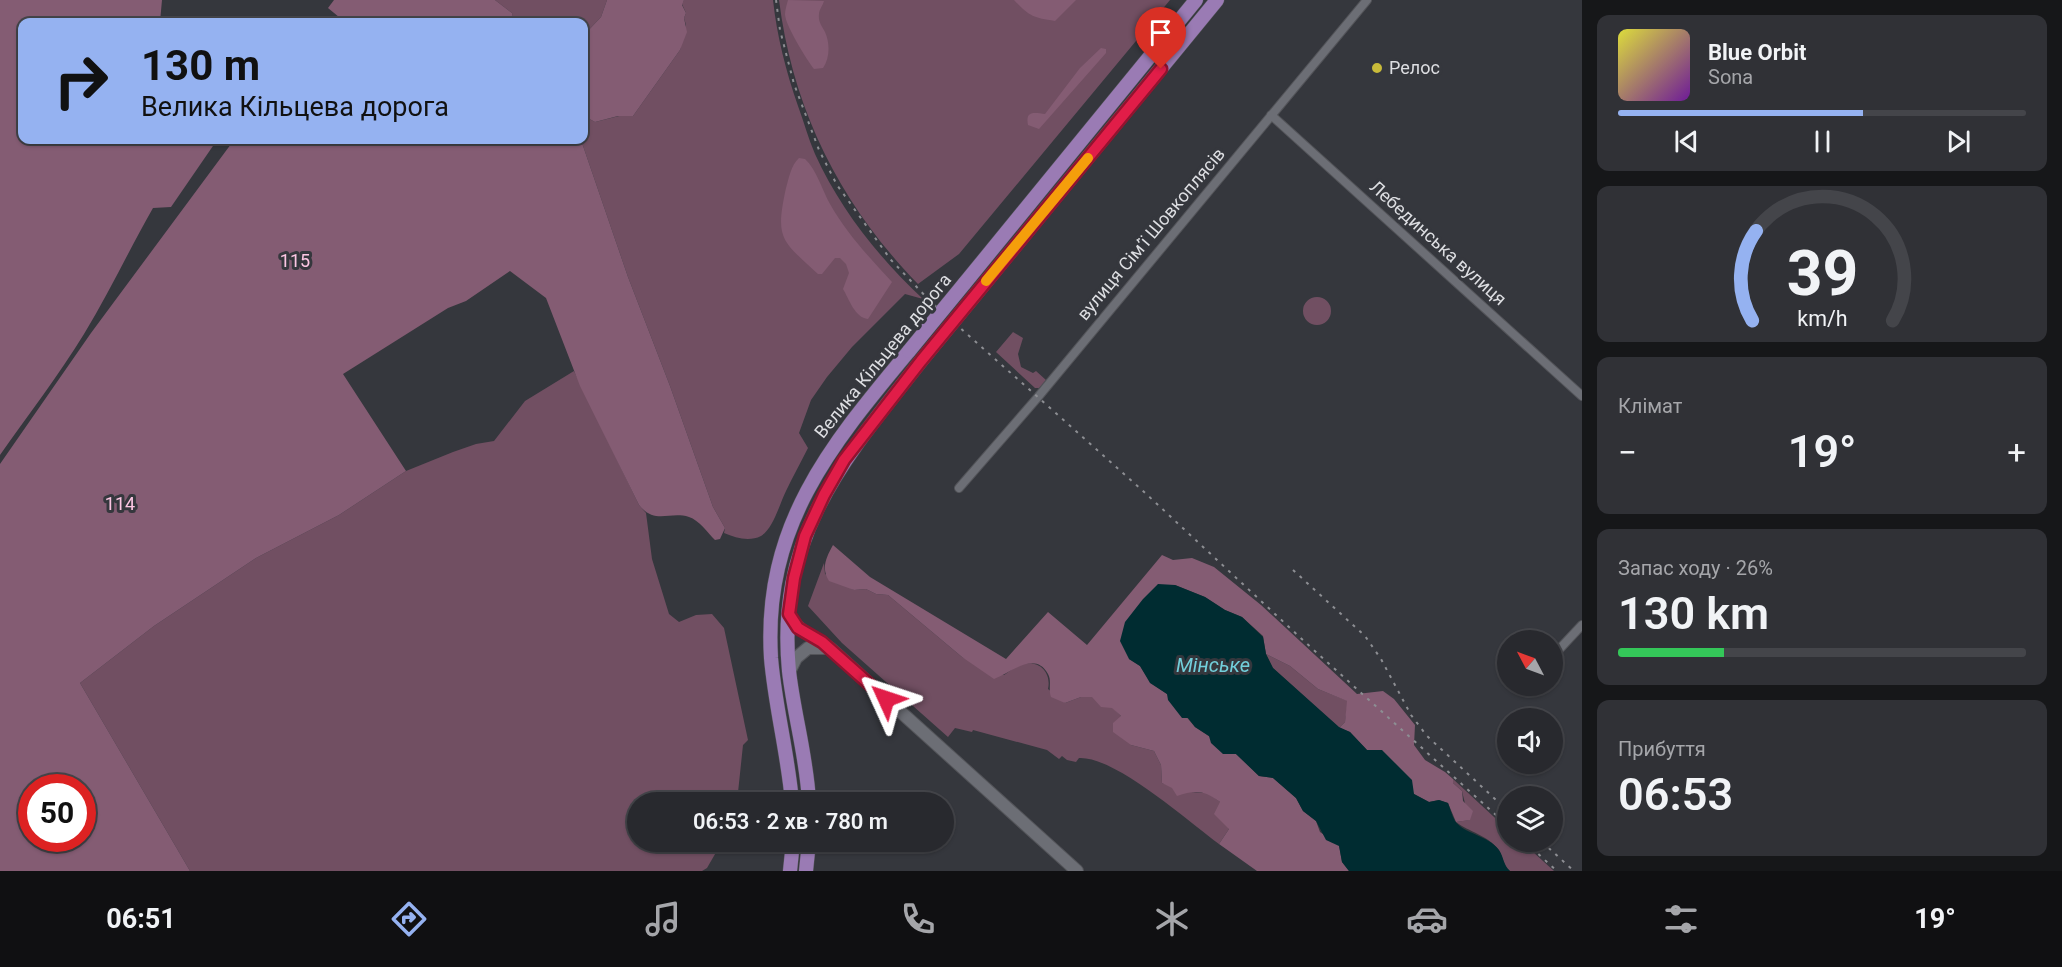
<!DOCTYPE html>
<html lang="uk">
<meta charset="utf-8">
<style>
:root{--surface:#28292e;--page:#303136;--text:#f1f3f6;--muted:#a5a6aa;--line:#44454a;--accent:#95b2f1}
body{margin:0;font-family:Roboto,sans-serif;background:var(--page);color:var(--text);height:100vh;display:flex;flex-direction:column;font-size:22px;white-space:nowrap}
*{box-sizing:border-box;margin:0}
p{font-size:20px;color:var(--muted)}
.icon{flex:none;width:33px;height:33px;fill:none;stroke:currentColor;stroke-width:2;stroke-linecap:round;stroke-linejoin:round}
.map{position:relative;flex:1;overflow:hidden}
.sheet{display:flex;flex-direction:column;gap:15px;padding:15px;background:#161719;width:480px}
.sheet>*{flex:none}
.hud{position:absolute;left:18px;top:18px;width:570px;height:126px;border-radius:12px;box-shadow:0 2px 4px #0004,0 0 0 2px var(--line);background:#95b2f1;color:#111;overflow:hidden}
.needle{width:39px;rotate:311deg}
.tools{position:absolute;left:1497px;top:630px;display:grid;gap:12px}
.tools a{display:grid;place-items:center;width:66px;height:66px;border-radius:50%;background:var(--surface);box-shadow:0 2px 4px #0004,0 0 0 2px var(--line);font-size:30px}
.speed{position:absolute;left:18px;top:774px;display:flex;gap:12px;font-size:30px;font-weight:700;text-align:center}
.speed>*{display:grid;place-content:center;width:78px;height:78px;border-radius:50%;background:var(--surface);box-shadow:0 2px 4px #0004,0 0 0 2px var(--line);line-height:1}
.speed .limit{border:9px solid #d22;background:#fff;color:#111}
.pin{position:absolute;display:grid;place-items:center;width:51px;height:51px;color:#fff;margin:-62px -26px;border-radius:50% 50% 50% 0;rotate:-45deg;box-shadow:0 0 6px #0007}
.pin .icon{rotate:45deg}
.me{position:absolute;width:66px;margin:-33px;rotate:312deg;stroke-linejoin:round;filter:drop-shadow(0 0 4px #0008)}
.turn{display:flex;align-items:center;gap:21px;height:126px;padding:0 24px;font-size:27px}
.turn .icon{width:78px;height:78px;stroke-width:2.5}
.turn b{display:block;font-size:42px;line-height:51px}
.big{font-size:45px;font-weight:600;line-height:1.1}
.sheet .card{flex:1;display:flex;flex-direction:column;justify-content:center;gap:9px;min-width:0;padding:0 21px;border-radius:12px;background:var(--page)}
.sheet .dial{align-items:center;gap:0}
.dial svg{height:156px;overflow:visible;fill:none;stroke:var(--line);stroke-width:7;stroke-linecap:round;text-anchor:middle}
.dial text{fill:var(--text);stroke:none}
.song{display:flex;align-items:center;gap:18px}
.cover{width:72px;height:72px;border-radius:9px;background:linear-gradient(135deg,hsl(60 70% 55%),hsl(280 70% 35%))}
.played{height:6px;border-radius:3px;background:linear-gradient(90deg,var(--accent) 60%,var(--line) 60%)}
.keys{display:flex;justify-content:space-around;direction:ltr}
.heat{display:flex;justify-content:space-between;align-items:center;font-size:33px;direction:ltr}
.charge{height:9px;border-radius:4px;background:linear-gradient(90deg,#34c759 26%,var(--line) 0)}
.trip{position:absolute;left:627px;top:792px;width:327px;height:60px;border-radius:30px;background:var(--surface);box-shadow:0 2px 4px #0004,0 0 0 2px var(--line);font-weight:600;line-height:60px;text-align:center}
.dock{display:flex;height:96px;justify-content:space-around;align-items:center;background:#101012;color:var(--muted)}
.dock .icon{width:42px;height:42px}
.dock .current{color:var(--accent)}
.dock b{font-size:27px;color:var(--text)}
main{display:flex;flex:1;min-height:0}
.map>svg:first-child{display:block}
.green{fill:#714f62}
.forest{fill:#845c73;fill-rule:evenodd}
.water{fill:#002c31}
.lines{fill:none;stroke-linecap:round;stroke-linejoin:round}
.street-casing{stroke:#535459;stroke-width:10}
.secondary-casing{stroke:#535459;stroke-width:14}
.primary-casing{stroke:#535459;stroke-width:15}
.street{stroke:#6c6e75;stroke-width:8}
.secondary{stroke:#6c6e75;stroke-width:12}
.primary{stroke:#9a7bb4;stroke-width:14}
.rail{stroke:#8d8e93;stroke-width:2;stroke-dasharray:3 6;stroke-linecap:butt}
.primary-bridge-casing{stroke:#535459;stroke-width:15;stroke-linecap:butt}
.primary-bridge{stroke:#9a7bb4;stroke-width:14}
.route-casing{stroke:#92132f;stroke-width:15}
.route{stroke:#e11d48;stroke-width:10}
.slow{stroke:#f59e0b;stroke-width:10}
.poi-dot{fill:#c9bb3a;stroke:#35373d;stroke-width:2}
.labels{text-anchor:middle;stroke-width:6;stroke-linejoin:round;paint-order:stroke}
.poi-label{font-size:18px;fill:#dddee2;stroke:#35373d;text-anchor:start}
.street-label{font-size:18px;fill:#dddee2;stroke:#35373d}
.park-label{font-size:18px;fill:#fcc6e3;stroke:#35373d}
.water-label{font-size:20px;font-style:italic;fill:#72cfdb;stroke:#35373d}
</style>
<main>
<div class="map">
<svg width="1582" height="871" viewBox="0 0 1582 871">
<rect width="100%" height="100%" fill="#35373d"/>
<path class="green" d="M495 0H607L601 17 584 35V22H514L512 13Z
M684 0H773C777 37 786 71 798 106 804 122 808 138 815 154 840 209 879 258 923 299L905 294 852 347 827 377 811 400 799 433 808 448C801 462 793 476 786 491 780 503 773 529 761 536 749 542 736 538 724 533L725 528 713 507 670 386 628 277 581 140H584V116L595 122 619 116H633L680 50 686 25 684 18 686 13 682 4Z
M779 0H1170L959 254 918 284C841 205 793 111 779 0Z
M1303 311a14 14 0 1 1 28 0a14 14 0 1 1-28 0Z
M1013 332 1023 338 1018 354 1021 367 1033 373 1036 371 1046 380 1039 388H1035L996 352Z
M574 371 639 505 646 513 652 559 669 614 679 622 696 615 712 614 724 628 748 740 743 745 737 802H638V842H722L707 868 702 871H190L80 683 154 626 256 558 339 515 406 471 453 452 476 444 494 441 525 401Z
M824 563 825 574 854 590 866 589 876 594 888 595 962 657 1004 675C1009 672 1014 667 1020 665 1038 658 1052 672 1048 689L1065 703 1081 697H1093L1112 707 1121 716 1131 745 1154 751 1161 765 1162 783 1191 792 1206 793 1138 735 1220 802 1229 829 1219 844C1189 822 1115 756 1079 758L1076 762 1067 760 1062 756 1059 759 1047 750 973 730 972 732 955 728 948 737 842 643 808 606Z
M1266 654 1290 666 1318 689 1348 701 1345 722 1339 728 1273 668Z
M1453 779 1507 829 1508 842H1522L1554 871H1510C1503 865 1503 856 1498 849 1487 835 1469 832 1456 822L1469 820 1462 791 1453 783Z"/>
<path class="forest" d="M0 0H162L160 22H22V140H182L215 143 171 207 153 208C129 250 109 293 84 334 59 375 28 415 0 455Z
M334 0H495L512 13 514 22H345L328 8Z
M607 0H684L682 5 686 13 684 18 687 32 680 50 633 116H618L595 122 584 116V35L601 17Z
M788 0 824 1C823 5 819 10 819 14 818 22 822 26 825 32 830 43 830 58 823 68L814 69C807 60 785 25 785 14 785 10 787 4 788 0Z
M1014 0H1076L1055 21C1033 18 1029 16 1014 0Z
M1101 48 1106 49V53L1039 129 1028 125C1025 110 1035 113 1045 114L1080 68Z
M234 140H553L567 144 571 140H581L628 277 670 386 713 507 725 528 720 539 715 540C708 533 699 520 689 517 669 511 655 525 639 505L580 386 546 298 510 271 466 301 448 308 343 374 406 471 339 515 256 558 154 626 80 683 190 871H0V464L91 333ZM32 788H82V838H32Z
M799 158 805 159C817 170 822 190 830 204 847 234 869 257 892 282L868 319C855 318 849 299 843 289L849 273 846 264 840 258H835L822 274H818C781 240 775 239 786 188 789 178 791 165 799 158Z
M833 545 870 577 1006 659 1048 612 1087 645 1162 555 1173 560 1192 558 1214 567 1261 605 1357 694 1383 691 1394 699 1415 725 1414 745 1425 760 1445 772 1453 779V783L1462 791 1463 801 1473 811 1470 820 1456 822 1448 803 1439 800 1429 802 1414 794 1367 750 1350 732 1339 728 1345 722 1347 701 1318 689 1290 666 1266 654 1263 636 1242 617 1225 610 1205 597 1175 585 1129 659 1140 666 1151 683 1167 694 1195 727 1236 754 1259 776 1273 778 1296 798 1303 811 1316 821 1320 832 1339 845 1342 862 1349 871H1257L1219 844 1229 829 1214 814 1220 802C1204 790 1195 790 1177 796L1172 788 1162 783 1161 765 1154 751 1131 745 1113 732V723L1121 716 1112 708 1101 707 1092 697H1081L1065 703 1051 697C1048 689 1052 681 1048 674 1035 650 1011 673 994 679L962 657 888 595 876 594 866 589 854 590 829 581C821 568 826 558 833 545Z"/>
<path class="water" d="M1158 584 1175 585 1205 597 1225 610 1242 617 1263 637 1266 654 1273 668 1339 727 1350 732 1367 750H1382L1412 780 1414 794 1429 802 1439 800 1448 803C1450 808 1452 816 1455 821 1464 834 1488 835 1499 850 1504 857 1503 865 1510 871H1349L1342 862 1339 846 1326 840 1316 821 1303 811 1296 798 1273 778 1259 776 1236 754H1223L1211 743 1209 736 1195 727 1188 718H1182L1168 700 1167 694 1150 683 1140 666 1129 659 1120 641 1125 622 1143 599Z"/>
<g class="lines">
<defs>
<path id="street" d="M1271 115 1582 396
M959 488 1038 397 1367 0
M1552 657 1582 625"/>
<path id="secondary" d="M789 614C798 633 816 637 831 649L1077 871
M789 672 796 658 808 648H828"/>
<path id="primary" d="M964 284 1196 0
M976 294 1217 0
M792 802C788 754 775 706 771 658 763 526 830 446 909 351
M809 802C807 758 794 715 789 671 776 535 843 460 921 361
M790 871 793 842
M806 871 809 842"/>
</defs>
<use href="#street" class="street-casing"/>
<use href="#secondary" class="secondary-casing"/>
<use href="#primary" class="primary-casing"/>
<use href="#street" class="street"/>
<use href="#secondary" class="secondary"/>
<use href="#primary" class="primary"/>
<path class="rail" d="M776 0 780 30 794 84 819 150 837 185 891 260 930 301 1142 490 1305 642 1508 826
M1293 570 1365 636 1381 659 1411 715 1427 736 1508 811
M1525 842 1557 871
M1542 842 1574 871"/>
<defs>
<path id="primary-bridge" d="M909 351 964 284
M921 361 976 294"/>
</defs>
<use href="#primary-bridge" class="primary-bridge-casing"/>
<use href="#primary-bridge" class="primary-bridge"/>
</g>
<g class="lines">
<defs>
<path id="route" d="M886 699 822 642 798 628 789 614 794 578 805 536 824 495 844 460 921 361 1161 69"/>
</defs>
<use href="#route" class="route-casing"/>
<use href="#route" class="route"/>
<path class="slow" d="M986 281 1088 158"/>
</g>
<circle class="poi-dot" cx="1377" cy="68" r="6"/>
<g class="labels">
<g class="poi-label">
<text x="1389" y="74">Релос</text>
</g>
<g class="street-label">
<text transform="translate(1151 234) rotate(-50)" y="6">вулиця Сімʼї Шовкоплясів</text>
<text transform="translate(1438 243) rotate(42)" y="6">Лебединська вулиця</text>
<text transform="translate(883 356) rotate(-51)" y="6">Велика Кільцева дорога</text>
</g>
<g class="park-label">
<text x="295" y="267">115</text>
<text x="120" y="510">114</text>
</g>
<g class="water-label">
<text x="1213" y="672">Мінське</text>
</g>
</g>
</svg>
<div class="tools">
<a><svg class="needle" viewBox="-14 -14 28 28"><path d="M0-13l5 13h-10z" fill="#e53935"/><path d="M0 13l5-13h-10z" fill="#a5a6aa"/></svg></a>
<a><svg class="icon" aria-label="sound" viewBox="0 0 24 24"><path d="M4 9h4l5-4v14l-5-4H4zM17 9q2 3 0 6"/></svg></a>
<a><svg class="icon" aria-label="layers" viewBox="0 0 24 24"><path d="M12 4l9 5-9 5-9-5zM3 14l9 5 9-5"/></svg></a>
</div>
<div class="speed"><div class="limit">50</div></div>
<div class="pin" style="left:1161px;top:69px;background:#d93025"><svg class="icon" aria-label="arrive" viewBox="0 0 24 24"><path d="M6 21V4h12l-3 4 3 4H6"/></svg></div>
<svg class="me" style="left:886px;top:699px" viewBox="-20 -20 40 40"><path d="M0-17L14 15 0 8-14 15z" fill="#e11d48" stroke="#fff" stroke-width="4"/></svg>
<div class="trip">06:53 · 2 хв · 780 m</div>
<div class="hud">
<div class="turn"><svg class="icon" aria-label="right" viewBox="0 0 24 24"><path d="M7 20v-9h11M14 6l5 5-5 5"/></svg><div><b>130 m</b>Велика Кільцева дорога</div></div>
</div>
</div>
<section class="sheet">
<div class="card">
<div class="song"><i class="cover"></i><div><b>Blue Orbit</b><p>Sona</p></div></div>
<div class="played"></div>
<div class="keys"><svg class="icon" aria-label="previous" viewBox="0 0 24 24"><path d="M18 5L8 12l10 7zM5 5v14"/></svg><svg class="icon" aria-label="pause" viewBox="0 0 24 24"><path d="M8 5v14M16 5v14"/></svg><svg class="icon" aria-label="next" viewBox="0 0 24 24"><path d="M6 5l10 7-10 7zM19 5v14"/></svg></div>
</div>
<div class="card dial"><svg viewBox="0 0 100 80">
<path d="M14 69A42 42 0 1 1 86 69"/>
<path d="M14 69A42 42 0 0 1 16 23" stroke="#95b2f1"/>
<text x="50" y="56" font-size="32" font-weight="700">39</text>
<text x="50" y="72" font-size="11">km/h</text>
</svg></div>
<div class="card"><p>Клімат</p>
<div class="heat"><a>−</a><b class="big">19°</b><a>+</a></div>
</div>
<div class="card"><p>Запас ходу · 26%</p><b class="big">130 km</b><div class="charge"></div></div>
<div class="card"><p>Прибуття</p><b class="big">06:53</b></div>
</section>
</main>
<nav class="dock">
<b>06:51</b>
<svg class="icon current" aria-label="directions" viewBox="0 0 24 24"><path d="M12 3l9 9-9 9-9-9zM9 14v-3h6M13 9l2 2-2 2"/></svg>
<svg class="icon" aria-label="music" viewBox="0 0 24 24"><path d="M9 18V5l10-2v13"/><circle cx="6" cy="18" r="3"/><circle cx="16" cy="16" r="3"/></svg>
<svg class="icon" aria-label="phone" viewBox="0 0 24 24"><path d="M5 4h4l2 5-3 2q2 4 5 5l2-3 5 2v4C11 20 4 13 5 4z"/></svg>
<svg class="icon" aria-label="climate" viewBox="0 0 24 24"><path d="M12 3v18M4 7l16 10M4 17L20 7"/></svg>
<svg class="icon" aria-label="car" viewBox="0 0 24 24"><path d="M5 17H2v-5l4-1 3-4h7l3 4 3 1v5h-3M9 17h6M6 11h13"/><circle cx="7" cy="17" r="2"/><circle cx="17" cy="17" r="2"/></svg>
<svg class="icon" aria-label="filters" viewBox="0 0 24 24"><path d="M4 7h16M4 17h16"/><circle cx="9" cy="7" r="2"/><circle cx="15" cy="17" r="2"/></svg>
<b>19°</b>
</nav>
